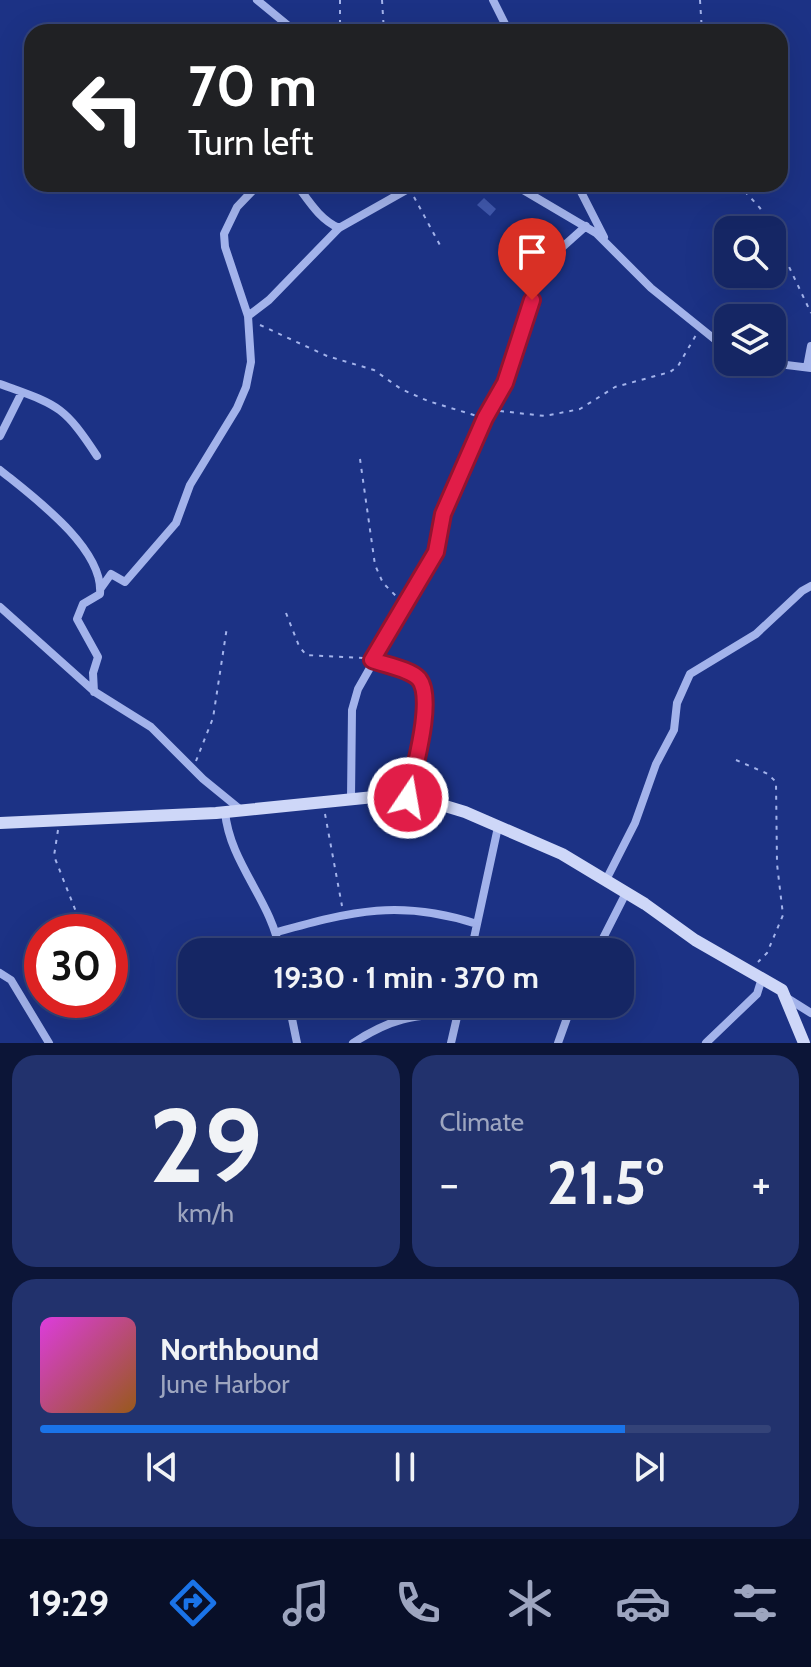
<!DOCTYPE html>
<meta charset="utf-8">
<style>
:root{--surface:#152664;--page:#22326d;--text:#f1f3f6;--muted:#9da5bf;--line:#344378;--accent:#1a73e8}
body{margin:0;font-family:Cabin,sans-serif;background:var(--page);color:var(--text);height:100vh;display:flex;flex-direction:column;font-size:30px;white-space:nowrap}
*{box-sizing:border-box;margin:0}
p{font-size:26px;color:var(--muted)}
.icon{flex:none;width:44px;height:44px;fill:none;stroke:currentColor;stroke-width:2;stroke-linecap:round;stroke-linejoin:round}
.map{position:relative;height:1043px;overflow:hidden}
.drawer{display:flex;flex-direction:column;gap:12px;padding:12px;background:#0c1537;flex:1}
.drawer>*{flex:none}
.guide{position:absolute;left:24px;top:24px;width:764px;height:168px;border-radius:24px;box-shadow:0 8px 32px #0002,0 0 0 2px var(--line);background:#202124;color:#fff;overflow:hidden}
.buttons{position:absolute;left:714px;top:216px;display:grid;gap:16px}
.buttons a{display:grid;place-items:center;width:72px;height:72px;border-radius:16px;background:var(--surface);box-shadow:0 8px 32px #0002,0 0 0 2px var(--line);font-size:40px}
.speed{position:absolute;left:24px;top:914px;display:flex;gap:16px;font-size:40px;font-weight:700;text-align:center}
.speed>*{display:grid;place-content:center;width:104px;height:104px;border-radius:50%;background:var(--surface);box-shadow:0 8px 32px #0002,0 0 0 2px var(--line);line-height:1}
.speed .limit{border:12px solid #d22;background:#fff;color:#111}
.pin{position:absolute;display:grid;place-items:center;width:68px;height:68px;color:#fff;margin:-82px -34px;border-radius:50% 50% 50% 0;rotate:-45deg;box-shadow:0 0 8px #0007}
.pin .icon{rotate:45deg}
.me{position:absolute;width:88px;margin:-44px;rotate:12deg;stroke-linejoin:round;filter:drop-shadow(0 0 6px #0008)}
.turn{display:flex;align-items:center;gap:28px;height:168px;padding:0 32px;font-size:36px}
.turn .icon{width:104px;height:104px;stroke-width:2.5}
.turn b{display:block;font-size:56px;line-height:68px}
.big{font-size:60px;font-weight:800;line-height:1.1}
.drawer .tile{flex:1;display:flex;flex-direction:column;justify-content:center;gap:12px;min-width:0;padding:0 28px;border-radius:24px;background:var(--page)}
.drawer .dial{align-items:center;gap:0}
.dial b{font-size:104px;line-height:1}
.song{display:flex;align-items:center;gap:24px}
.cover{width:96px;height:96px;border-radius:12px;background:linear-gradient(135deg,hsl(300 70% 55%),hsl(30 70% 35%))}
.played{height:8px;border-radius:4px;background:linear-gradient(90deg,var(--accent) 80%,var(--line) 80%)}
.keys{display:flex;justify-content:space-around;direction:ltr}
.heat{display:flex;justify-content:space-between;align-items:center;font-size:44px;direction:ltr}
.drawer .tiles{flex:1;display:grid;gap:12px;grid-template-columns:1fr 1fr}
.tile:last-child{grid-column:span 2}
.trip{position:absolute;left:178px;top:938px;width:456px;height:80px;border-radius:24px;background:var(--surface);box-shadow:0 8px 32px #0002,0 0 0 2px var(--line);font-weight:800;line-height:80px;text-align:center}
.dock{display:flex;height:128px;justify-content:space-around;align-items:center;background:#080f28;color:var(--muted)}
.dock .icon{width:56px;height:56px}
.dock .selected{color:var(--accent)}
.dock b{font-size:36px;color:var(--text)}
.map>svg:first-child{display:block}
.building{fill:#4058ac}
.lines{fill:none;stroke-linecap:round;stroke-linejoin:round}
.path{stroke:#a3b3eb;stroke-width:2;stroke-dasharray:4 6;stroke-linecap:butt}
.street{stroke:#a3b3eb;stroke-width:8}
.secondary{stroke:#ced7f8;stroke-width:12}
.route-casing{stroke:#92132f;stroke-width:20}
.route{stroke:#e11d48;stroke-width:14}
</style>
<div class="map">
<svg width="811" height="1043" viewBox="0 0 811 1043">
<rect width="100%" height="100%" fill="#1c3285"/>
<path class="building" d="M484 198 496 209 490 216 477 205Z"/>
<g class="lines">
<path class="path" d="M340 0V31L384 30
M382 0 384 32
M700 0 702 32
M223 184 238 193
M738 184 760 208 771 230
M414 197 441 247
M772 231 811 313
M260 325 327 356 374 370 401 389 428 401 477 416
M500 411 545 416 580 409 615 387 670 372 678 366 696 335
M360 459 375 565 383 583 399 599
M286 613 299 646 306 655 363 658
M736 760 768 774 776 782 777 864 783 915 767 953 758 962
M196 761 213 718 227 627
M325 814 342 906
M58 830 54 856 84 932"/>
<path class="street" d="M257 0 296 32
M493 0 509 32
M296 184C309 201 319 219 339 228
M513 184 596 233 651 288 728 350
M577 184 604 237
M248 316 269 300 339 228 417 184
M762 362 811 368
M807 367 811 346
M0 384C57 405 63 404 97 456
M0 436 22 392
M0 470C32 496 104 548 100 594L83 604 77 619 98 657 93 673 94 692
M101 588 111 574 125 582 176 523 190 485 237 408 246 387 251 362 248 316 225 247 224 234 237 207 259 184
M0 607 95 692 151 727 203 779 241 810
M372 660C385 665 410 669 419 679 435 699 413 773 408 798
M351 798 352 710 358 689 436 552 443 514 485 418 505 383 541 272 548 260 586 226
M225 812C230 864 272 901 280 952
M606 880 635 823 656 764 674 730 677 703 690 674 756 634 802 591 811 586
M277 932C353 911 400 899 477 924
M471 952 498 827
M596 952 626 893
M0 973 11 980 49 1043
M787 998 811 1013
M289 1004 297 1043
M353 1043C393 1017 412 1016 459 1012
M451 1043 460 1004
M558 1043 572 1004
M706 1043 757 994 762 978"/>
<path class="secondary" d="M0 823 216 813 384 796 432 802 465 812 562 854 645 904 695 940 782 990 804 1043"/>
</g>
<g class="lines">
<defs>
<path id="route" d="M408 798C413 773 435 699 419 679 410 669 385 665 372 660L436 552 443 514 485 418 505 383 532 300"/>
</defs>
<use href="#route" class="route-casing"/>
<use href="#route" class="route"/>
</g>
</svg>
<div class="buttons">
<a><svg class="icon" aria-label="search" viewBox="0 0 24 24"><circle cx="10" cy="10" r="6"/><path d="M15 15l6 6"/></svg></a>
<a><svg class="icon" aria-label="layers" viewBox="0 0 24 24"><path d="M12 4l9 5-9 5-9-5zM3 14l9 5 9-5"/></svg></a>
</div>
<div class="speed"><div class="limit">30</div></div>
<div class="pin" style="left:532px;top:300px;background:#d93025"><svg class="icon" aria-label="arrive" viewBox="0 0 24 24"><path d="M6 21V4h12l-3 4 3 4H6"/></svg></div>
<svg class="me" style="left:408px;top:798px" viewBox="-20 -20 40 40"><circle r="17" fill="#e11d48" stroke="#fff" stroke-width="3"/><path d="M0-11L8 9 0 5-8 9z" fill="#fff"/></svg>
<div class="trip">19:30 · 1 min · 370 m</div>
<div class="guide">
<div class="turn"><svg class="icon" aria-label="left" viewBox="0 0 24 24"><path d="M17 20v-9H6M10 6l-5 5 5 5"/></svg><div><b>70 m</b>Turn left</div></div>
</div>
</div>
<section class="drawer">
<div class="tiles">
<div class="tile dial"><b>29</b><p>km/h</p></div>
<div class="tile"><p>Climate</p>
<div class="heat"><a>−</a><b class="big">21.5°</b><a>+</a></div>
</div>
<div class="tile">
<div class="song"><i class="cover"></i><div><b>Northbound</b><p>June Harbor</p></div></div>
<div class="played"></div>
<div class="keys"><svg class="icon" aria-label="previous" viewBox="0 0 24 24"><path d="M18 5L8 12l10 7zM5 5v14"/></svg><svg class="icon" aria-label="pause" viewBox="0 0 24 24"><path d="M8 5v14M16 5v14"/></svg><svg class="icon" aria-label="next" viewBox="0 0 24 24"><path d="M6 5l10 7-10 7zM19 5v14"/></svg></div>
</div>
</div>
</section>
<nav class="dock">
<b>19:29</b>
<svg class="icon selected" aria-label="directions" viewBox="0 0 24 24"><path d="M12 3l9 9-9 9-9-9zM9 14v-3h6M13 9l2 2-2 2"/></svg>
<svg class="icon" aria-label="music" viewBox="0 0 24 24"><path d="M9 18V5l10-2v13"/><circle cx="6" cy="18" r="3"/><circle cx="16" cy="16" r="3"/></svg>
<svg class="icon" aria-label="phone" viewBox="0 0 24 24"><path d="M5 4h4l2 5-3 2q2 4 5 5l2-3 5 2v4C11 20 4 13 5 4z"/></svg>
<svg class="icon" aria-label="climate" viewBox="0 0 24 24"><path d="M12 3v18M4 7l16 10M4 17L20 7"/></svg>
<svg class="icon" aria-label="car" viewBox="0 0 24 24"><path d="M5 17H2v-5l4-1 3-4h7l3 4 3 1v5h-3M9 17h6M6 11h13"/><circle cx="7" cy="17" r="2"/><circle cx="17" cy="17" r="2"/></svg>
<svg class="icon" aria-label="filters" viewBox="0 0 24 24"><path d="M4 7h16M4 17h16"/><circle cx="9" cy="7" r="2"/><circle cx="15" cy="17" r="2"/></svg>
</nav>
